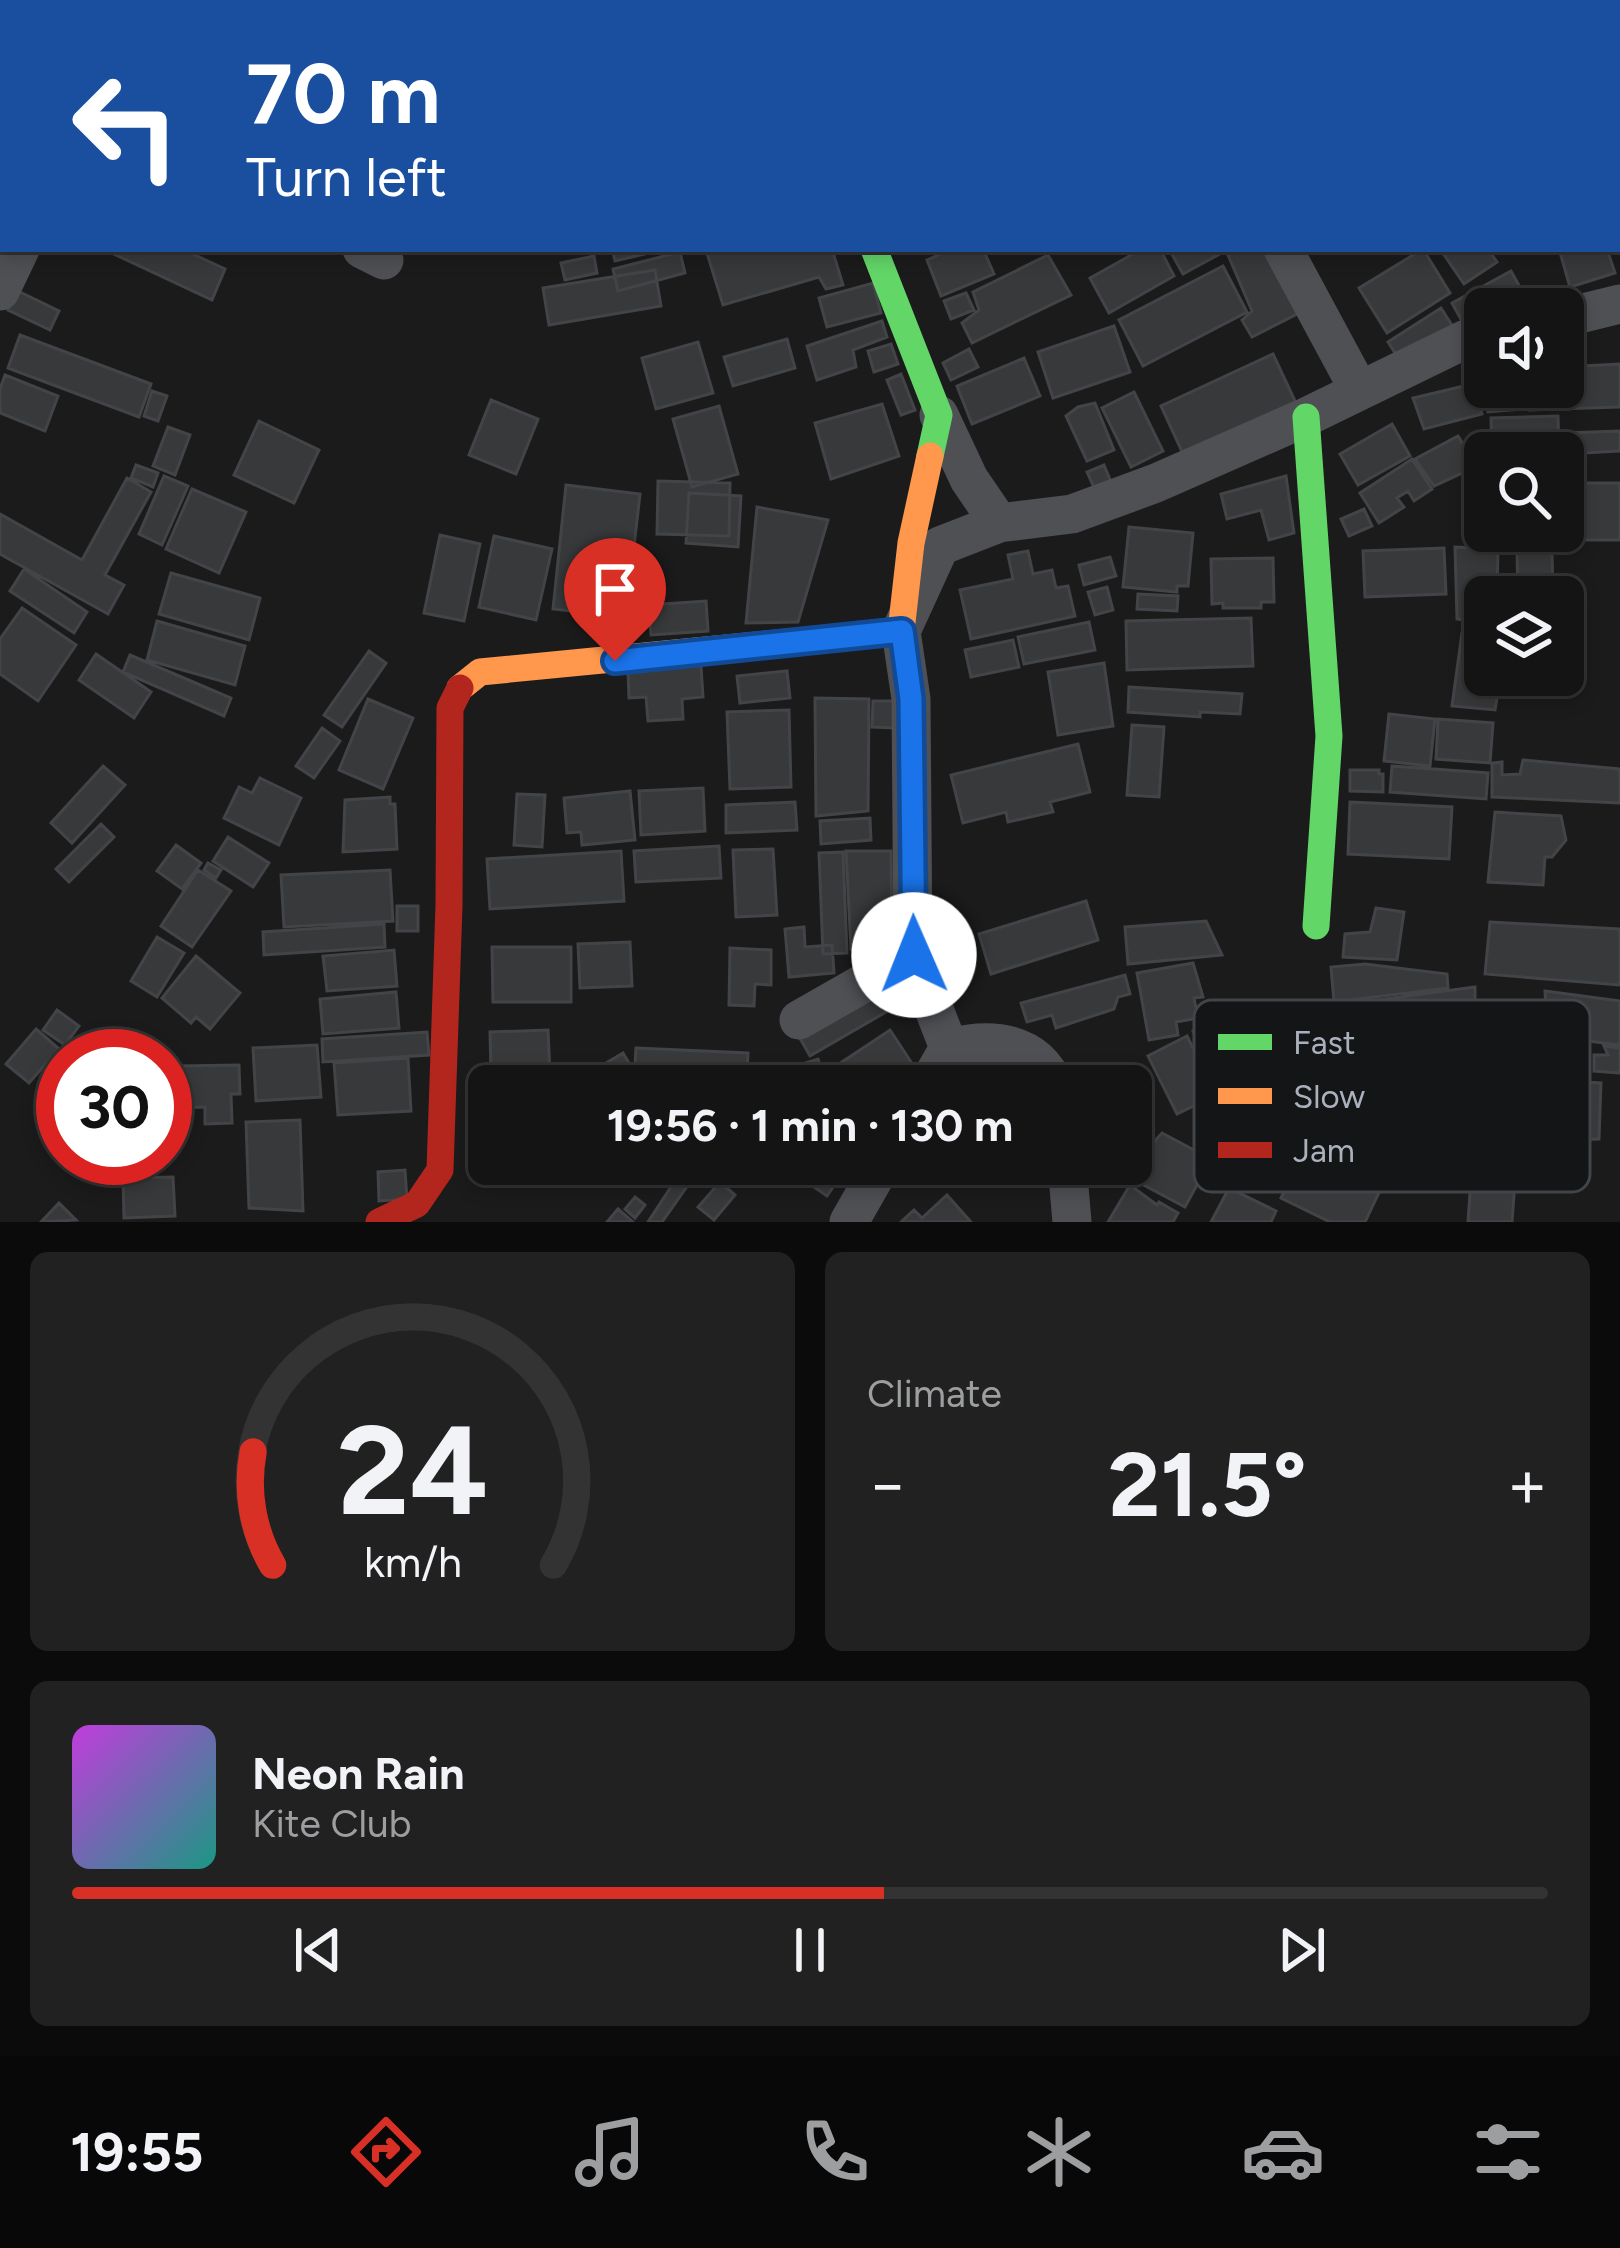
<!DOCTYPE html>
<meta charset="utf-8">
<style>
:root{--surface:#141414;--page:#212122;--text:#f1f3f6;--muted:#9d9ea0;--line:#333334;--accent:#d93025}
body{margin:0;font-family:Figtree,sans-serif;background:var(--page);color:var(--text);height:100vh;display:flex;flex-direction:column;font-size:45px;white-space:nowrap}
*{box-sizing:border-box;margin:0}
p{font-size:39px;color:var(--muted)}
.icon{flex:none;width:66px;height:66px;fill:none;stroke:currentColor;stroke-width:2;stroke-linecap:round;stroke-linejoin:round}
.map{position:relative;height:1222px;overflow:hidden}
.panel{display:flex;flex-direction:column;gap:30px;padding:30px;background:#0b0b0b;flex:1}
.panel>*{flex:none}
.hud{position:absolute;left:0px;top:0px;width:1620px;height:252px;box-shadow:0 6px 18px #0003,0 0 0 3px var(--line);background:#1a4fa0;color:#fff;overflow:hidden}
.fabs{position:absolute;left:1464px;top:288px;display:grid;gap:24px}
.fabs a{display:grid;place-items:center;width:120px;height:120px;border-radius:18px;background:var(--surface);box-shadow:0 6px 18px #0003,0 0 0 3px var(--line);font-size:60px}
.speed{position:absolute;left:36px;top:1029px;display:flex;gap:24px;font-size:60px;font-weight:700;text-align:center}
.speed>*{display:grid;place-content:center;width:156px;height:156px;border-radius:50%;background:var(--surface);box-shadow:0 6px 18px #0003,0 0 0 3px var(--line);line-height:1}
.speed .limit{border:18px solid #d22;background:#fff;color:#111}
.pin{position:absolute;display:grid;place-items:center;width:102px;height:102px;color:#fff;margin:-123px -51px;border-radius:50% 50% 50% 0;rotate:-45deg;box-shadow:0 0 12px #0007}
.pin .icon{rotate:45deg}
.me{position:absolute;width:132px;margin:-66px;rotate:359deg;stroke-linejoin:round;filter:drop-shadow(0 0 9px #0008)}
.turn{display:flex;align-items:center;gap:42px;height:252px;padding:0 48px;font-size:54px}
.turn .icon{width:156px;height:156px;stroke-width:2.5}
.turn b{display:block;font-size:84px;line-height:102px}
.big{font-size:90px;font-weight:700;line-height:1.1}
.panel .tile{flex:1;display:flex;flex-direction:column;justify-content:center;gap:18px;min-width:0;padding:0 42px;border-radius:18px;background:var(--page)}
.panel .dial{align-items:center;gap:0}
.dial svg{height:312px;overflow:visible;fill:none;stroke:var(--line);stroke-width:7;stroke-linecap:round;text-anchor:middle}
.dial text{fill:var(--text);stroke:none}
.song{display:flex;align-items:center;gap:36px}
.cover{width:144px;height:144px;border-radius:18px;background:linear-gradient(135deg,hsl(290 70% 55%),hsl(170 70% 35%))}
.played{height:12px;border-radius:6px;background:linear-gradient(90deg,var(--accent) 55%,var(--line) 55%)}
.keys{display:flex;justify-content:space-around;direction:ltr}
.heat{display:flex;justify-content:space-between;align-items:center;font-size:66px;direction:ltr}
.panel .tiles{flex:1;display:grid;gap:30px;grid-template-columns:1fr 1fr}
.tile:last-child{grid-column:span 2}
.trip{position:absolute;left:468px;top:1065px;width:684px;height:120px;border-radius:18px;background:var(--surface);box-shadow:0 6px 18px #0003,0 0 0 3px var(--line);font-weight:700;line-height:120px;text-align:center}
.menu{display:flex;height:192px;justify-content:space-around;align-items:center;background:#080808;color:var(--muted)}
.menu .icon{width:84px;height:84px}
.menu .selected{color:var(--accent)}
.menu b{font-size:54px;color:var(--text)}
.map>svg:first-child{display:block}
.building{fill:#37393b;stroke:#434447;stroke-width:3}
.lines{fill:none;stroke-linecap:round;stroke-linejoin:round}
.street{stroke:#4e5054;stroke-width:39}
.fast{stroke:#63d668;stroke-width:27}
.slow{stroke:#ff974d;stroke-width:27}
.jam{stroke:#b3261e;stroke-width:27}
.route-casing{stroke:#114b97;stroke-width:30}
.route{stroke:#1a73e8;stroke-width:21}
.key{fill:#141517;stroke:#414449;stroke-width:3}
.key-label{font-size:33px;fill:#abb1bc}
</style>
<div class="map">
<svg width="1620" height="1222" viewBox="0 0 1620 1222">
<rect width="100%" height="100%" fill="#1b1b1b"/>
<path class="building" d="M158 0H271L157 3Z
M799 0H869L870 3H800Z
M1190 0H1263L1260 3Z
M1321 0H1375L1377 3H1324Z
M1455 0H1537L1539 3H1449Z
M3 43V98L0 97Z
M1 139 3 140V189L0 188Z
M103 249H182L225 269 212 300Z
M612 249H666L615 261Z
M832 249 843 285 826 289 819 277 723 305 706 250Z
M952 249H983L994 274 941 296 927 260Z
M1142 249H1160L1174 276 1109 313 1090 278Z
M1169 249H1229L1183 274Z
M1242 249H1269L1297 314 1252 337 1242 320 1252 311 1228 255Z
M1423 249 1450 293 1387 333 1359 288Z
M1440 249H1488L1497 262 1464 284Z
M1559 249H1607L1615 273 1570 287Z
M680 252 685 273 618 291 613 269Z
M1048 255 1071 295 972 343 962 323 979 310 973 292Z
M594 256 597 273 565 280 561 263Z
M1223 266 1247 312 1143 366 1119 320Z
M655 270 661 306 549 325 543 288Z
M1511 271 1522 291 1463 323 1452 303Z
M873 283 881 313 827 327 819 298Z
M18 291 59 311 50 330 8 310Z
M966 293 974 310 951 319 944 301Z
M1441 308 1455 330 1402 364 1388 342Z
M882 321 887 337 853 350 856 367 817 380 807 346Z
M1114 326 1130 372 1053 398 1038 352Z
M20 335 151 384 139 417 8 368Z
M787 339 795 368 733 386 724 357Z
M698 342 713 393 656 409 642 358Z
M891 344 898 364 874 372 868 351Z
M969 349 978 367 951 380 943 363Z
M1273 354 1296 403 1184 456 1161 406Z
M1024 358 1040 396 972 424 957 386Z
M1620 364V407L1529 410 1528 387H1563V367Z
M901 374 915 410 901 415 887 380Z
M5 375 58 396 45 431 0 413V389Z
M1472 384 1482 414 1424 429 1413 398Z
M1486 387H1522L1524 409 1488 412Z
M152 391 167 396 158 421 144 416Z
M1134 392 1163 451 1131 467 1102 408Z
M491 400 538 419 516 474 469 455Z
M1095 403 1114 450 1087 461 1066 416 1078 407Z
M882 404 899 456 831 479 815 423Z
M719 406 738 474 692 487 673 419Z
M1558 416 1559 453H1492L1491 418Z
M259 421 319 450 294 503 234 475Z
M1392 424 1410 456 1358 485 1340 454Z
M168 427 190 435 175 475 153 466Z
M1620 431V451L1566 454 1565 433Z
M1458 436 1477 466 1434 486 1415 459Z
M1412 459 1432 489 1414 501 1408 491 1397 498 1404 507 1379 523 1360 493Z
M136 465 158 473 153 487 131 478Z
M1104 465 1114 489 1098 496 1087 472Z
M164 476 188 486 162 545 139 534Z
M1286 476 1294 533 1269 540 1261 510 1227 519 1221 494Z
M127 478 151 492 105 575 124 585 108 614 0 554V514L82 560Z
M658 481 730 483 729 536 657 534Z
M1563 483H1620V540H1552V531H1563Z
M566 485 640 494 626 617 553 609Z
M192 489 246 512 219 573 166 549Z
M689 493 741 496 738 547 686 543Z
M757 507 828 520 798 622 746 623Z
M1364 509 1372 526 1349 536 1341 519Z
M1129 527 1193 533 1188 586H1177V592L1123 587Z
M1502 531H1549V534L1503 540Z
M440 535 480 544 464 621 424 613Z
M494 536 552 549 536 620 479 607Z
M1455 547 1498 549 1497 597H1485V623L1457 619Z
M1444 548 1446 594 1365 597 1363 551Z
M1028 551 1033 574 1052 570 1056 588 1068 586 1075 616 971 639 960 590 1013 579 1008 555Z
M1552 552 1553 597H1518L1517 553Z
M1110 557 1116 576 1084 585 1079 565Z
M1273 558 1274 602H1261V608H1223V603L1212 604 1211 559Z
M24 569 87 612 74 633 10 591Z
M171 573 260 598 249 640 159 614Z
M1107 587 1113 610 1095 615 1088 592Z
M1138 594 1178 596 1177 611 1137 609Z
M706 601 708 631 651 635 649 605Z
M22 608 76 645 38 701 0 674V639Z
M1251 618 1253 666 1127 670 1126 621Z
M157 621 245 646 235 685 147 660Z
M1089 622 1095 650 1024 664 1018 637Z
M1462 633 1485 636V675H1501L1495 710 1452 706Z
M1013 640 1019 667 971 677 965 650Z
M369 651 386 663 342 727 324 715Z
M96 654 151 692 134 718 79 680Z
M130 655 231 698 224 716 123 672Z
M1104 663 1113 726 1058 735 1048 672Z
M701 666 703 697 682 699 683 719 648 721 646 697 629 698 628 671Z
M787 671 790 698 740 703 737 676Z
M1129 687 1242 694 1240 714 1200 712V717L1128 712Z
M815 698 869 699 868 811 816 816Z
M368 699 413 718 383 789 339 770Z
M873 701H895L894 728 872 727Z
M789 710 791 787 730 789 727 712Z
M1389 714 1435 719 1430 766 1384 761Z
M1438 719 1493 723 1490 763 1436 759Z
M1132 725 1164 727 1159 797 1127 795Z
M322 728 340 741 314 778 296 766Z
M1078 744 1090 792 1050 802 1053 812 1008 822 1006 812 963 823 951 775Z
M1523 760 1620 769V803L1492 797V763L1502 762V775L1520 774Z
M103 766 125 785 72 843 51 823Z
M1392 766 1488 773 1486 799 1390 792Z
M1350 770H1379V774H1383V792L1350 791Z
M260 778 301 798 279 845 224 818 239 787 252 793Z
M703 788 705 831 641 835 639 791Z
M630 791 635 840 582 845 581 832 567 833 564 798Z
M517 794 545 795 542 847 514 845Z
M390 797V804H395L397 849 343 852 345 800Z
M795 802 797 830 726 833V805Z
M1350 802 1452 807 1449 859 1348 854Z
M1495 812 1561 816 1566 840 1552 857H1545L1543 885 1488 882Z
M870 818 871 840 821 844 820 821Z
M101 824 114 837 69 882 56 869Z
M228 837 269 863 253 887 213 861Z
M176 845 201 863 182 889 157 871Z
M719 846 721 878 636 882 634 851Z
M773 849 777 915 736 917 733 850Z
M621 851 624 901 490 909 487 859Z
M846 851H891L892 949H851Z
M843 852 847 953 823 954 819 853Z
M208 863 221 870 216 878 204 870Z
M198 870 231 891 192 947 161 926Z
M390 870 393 921 284 927 281 875Z
M1086 901 1098 940 991 974 979 934Z
M397 906H418V931H397Z
M1376 908 1404 912 1397 960 1343 957 1345 934 1370 932Z
M1206 921 1222 955 1128 964 1125 927Z
M1490 922 1620 929V985L1485 974Z
M384 924 385 947 264 955 263 932Z
M804 927 805 947 832 945 834 973 789 977 785 929Z
M157 937 184 953 157 997 131 981Z
M630 942 632 986 580 988 578 944Z
M492 947H571V1002H493Z
M730 948 771 950V985L755 984 754 1006 729 1005Z
M394 950 397 986 327 991 323 956Z
M196 956 240 993 210 1029 196 1017 191 1023 162 998Z
M1193 963 1203 997 1194 998 1198 1018 1176 1022 1178 1035 1149 1040 1137 973Z
M1365 964 1447 974 1448 988 1334 1002 1331 967Z
M1125 975 1130 994 1118 997 1114 1009 1056 1028 1052 1015 1027 1022 1021 1003Z
M892 979 905 1001 810 1056 797 1033Z
M1475 987V1043H1321L1314 1023 1326 1018 1325 1007Z
M1545 991 1620 1001V1045L1547 1036Z
M396 992 399 1028 323 1034 320 999Z
M1254 1002 1273 1043 1212 1072 1193 1031Z
M57 1010 79 1026 65 1045 43 1030Z
M36 1029 59 1049 29 1083 6 1064Z
M548 1030 550 1074 491 1076 490 1032Z
M890 1030 917 1071 895 1086H854L839 1064Z
M427 1032 429 1055 323 1062 322 1039Z
M83 1035 102 1049 97 1056H63V1082L45 1069 61 1049 69 1055Z
M1187 1036 1216 1095 1177 1114 1148 1056Z
M134 1042 150 1056H123Z
M317 1045 321 1097 256 1101 253 1048Z
M1604 1046 1620 1048V1073L1594 1071V1055H1608Z
M636 1048 748 1053 747 1077 727 1076 726 1086 634 1082Z
M623 1053 633 1070 605 1086H567Z
M408 1058 411 1111 338 1115 334 1063Z
M818 1059 827 1086H732Z
M239 1065 240 1094H231L232 1123 205 1124V1107L179 1108 178 1066Z
M1477 1076 1601 1083 1599 1139 1540 1141V1136H1535V1140L1474 1133Z
M300 1120 303 1211 249 1208 246 1122Z
M1162 1133 1211 1159 1185 1207 1136 1181 1138 1165 1131 1159V1144L1134 1138 1151 1145Z
M1308 1142 1385 1180 1365 1222H1330L1281 1198Z
M582 1164H613L592 1179Z
M686 1164 698 1171 662 1222H648Z
M763 1164H803L766 1175Z
M822 1164H849L827 1196 808 1183Z
M1472 1164 1516 1167 1512 1222H1468Z
M405 1170 407 1199 379 1201 378 1172Z
M173 1177 175 1216 124 1218 123 1178Z
M720 1182 735 1195 714 1220 698 1207Z
M1130 1185 1157 1205 1159 1202 1178 1213 1173 1222H1108Z
M1229 1188 1276 1211 1271 1222H1211Z
M947 1195 971 1222H901L914 1210 922 1218Z
M635 1197 645 1205 635 1218 625 1209Z
M59 1203 76 1220 41 1222Z
M618 1209 633 1222H607Z"/>
<g class="lines">
<path class="street" d="M720 0 722 3
M1131 0 1133 3
M1588 0 1589 3
M101 3 102 0
M990 3 996 0
M1617 98 1620 109
M362 249 384 260
M1283 249 1359 390
M0 291 20 249
M1563 318 1620 304
M939 415 969 479 999 523
M799 1020 913 955
M949 1048 913 955 911 699 901 631 940 546 999 523 1072 514 1156 483 1306 417 1466 339 1485 335
M927 1086 949 1048C992 1037 1036 1041 1055 1086
M1067 1164 1072 1222
M849 1222 882 1164"/>
<path class="fast" d="M874 249 939 415 930 456
M1306 417 1329 736 1316 926"/>
<path class="slow" d="M460 688 480 672 901 631 911 543 930 456"/>
<path class="jam" d="M379 1222 417 1204 440 1170 449 905 450 708 460 688"/>
</g>
<g class="lines">
<defs>
<path id="route" d="M615 661 902 631 911 699 914 955"/>
</defs>
<use href="#route" class="route-casing"/>
<use href="#route" class="route"/>
</g>
<rect x="1194" y="1000" width="396" height="192" rx="18" class="key"/>
<rect x="1218" y="1034" width="54" height="16" fill="#63d668"/>
<rect x="1218" y="1088" width="54" height="16" fill="#ff974d"/>
<rect x="1218" y="1142" width="54" height="16" fill="#b3261e"/>
<g class="key-label">
<text x="1293" y="1054">Fast</text>
<text x="1293" y="1108">Slow</text>
<text x="1293" y="1162">Jam</text>
</g>
</svg>
<div class="fabs">
<a><svg class="icon" aria-label="sound" viewBox="0 0 24 24"><path d="M4 9h4l5-4v14l-5-4H4zM17 9q2 3 0 6"/></svg></a>
<a><svg class="icon" aria-label="search" viewBox="0 0 24 24"><circle cx="10" cy="10" r="6"/><path d="M15 15l6 6"/></svg></a>
<a><svg class="icon" aria-label="layers" viewBox="0 0 24 24"><path d="M12 4l9 5-9 5-9-5zM3 14l9 5 9-5"/></svg></a>
</div>
<div class="speed"><div class="limit">30</div></div>
<div class="pin" style="left:615px;top:661px;background:#d93025"><svg class="icon" aria-label="arrive" viewBox="0 0 24 24"><path d="M6 21V4h12l-3 4 3 4H6"/></svg></div>
<svg class="me" style="left:914px;top:955px" viewBox="-20 -20 40 40"><circle r="19" fill="#fff"/><path d="M0-13L10 11 0 6-10 11z" fill="#1a73e8"/></svg>
<div class="trip">19:56 · 1 min · 130 m</div>
<div class="hud">
<div class="turn"><svg class="icon" aria-label="left" viewBox="0 0 24 24"><path d="M17 20v-9H6M10 6l-5 5 5 5"/></svg><div><b>70 m</b>Turn left</div></div>
</div>
</div>
<section class="panel">
<div class="tiles">
<div class="tile dial"><svg viewBox="0 0 100 80">
<path d="M14 69A42 42 0 1 1 86 69"/>
<path d="M14 69A42 42 0 0 1 9 40" stroke="#d93025"/>
<text x="50" y="56" font-size="32" font-weight="700">24</text>
<text x="50" y="72" font-size="11">km/h</text>
</svg></div>
<div class="tile"><p>Climate</p>
<div class="heat"><a>−</a><b class="big">21.5°</b><a>+</a></div>
</div>
<div class="tile">
<div class="song"><i class="cover"></i><div><b>Neon Rain</b><p>Kite Club</p></div></div>
<div class="played"></div>
<div class="keys"><svg class="icon" aria-label="previous" viewBox="0 0 24 24"><path d="M18 5L8 12l10 7zM5 5v14"/></svg><svg class="icon" aria-label="pause" viewBox="0 0 24 24"><path d="M8 5v14M16 5v14"/></svg><svg class="icon" aria-label="next" viewBox="0 0 24 24"><path d="M6 5l10 7-10 7zM19 5v14"/></svg></div>
</div>
</div>
</section>
<nav class="menu">
<b>19:55</b>
<svg class="icon selected" aria-label="directions" viewBox="0 0 24 24"><path d="M12 3l9 9-9 9-9-9zM9 14v-3h6M13 9l2 2-2 2"/></svg>
<svg class="icon" aria-label="music" viewBox="0 0 24 24"><path d="M9 18V5l10-2v13"/><circle cx="6" cy="18" r="3"/><circle cx="16" cy="16" r="3"/></svg>
<svg class="icon" aria-label="phone" viewBox="0 0 24 24"><path d="M5 4h4l2 5-3 2q2 4 5 5l2-3 5 2v4C11 20 4 13 5 4z"/></svg>
<svg class="icon" aria-label="climate" viewBox="0 0 24 24"><path d="M12 3v18M4 7l16 10M4 17L20 7"/></svg>
<svg class="icon" aria-label="car" viewBox="0 0 24 24"><path d="M5 17H2v-5l4-1 3-4h7l3 4 3 1v5h-3M9 17h6M6 11h13"/><circle cx="7" cy="17" r="2"/><circle cx="17" cy="17" r="2"/></svg>
<svg class="icon" aria-label="filters" viewBox="0 0 24 24"><path d="M4 7h16M4 17h16"/><circle cx="9" cy="7" r="2"/><circle cx="15" cy="17" r="2"/></svg>
</nav>
